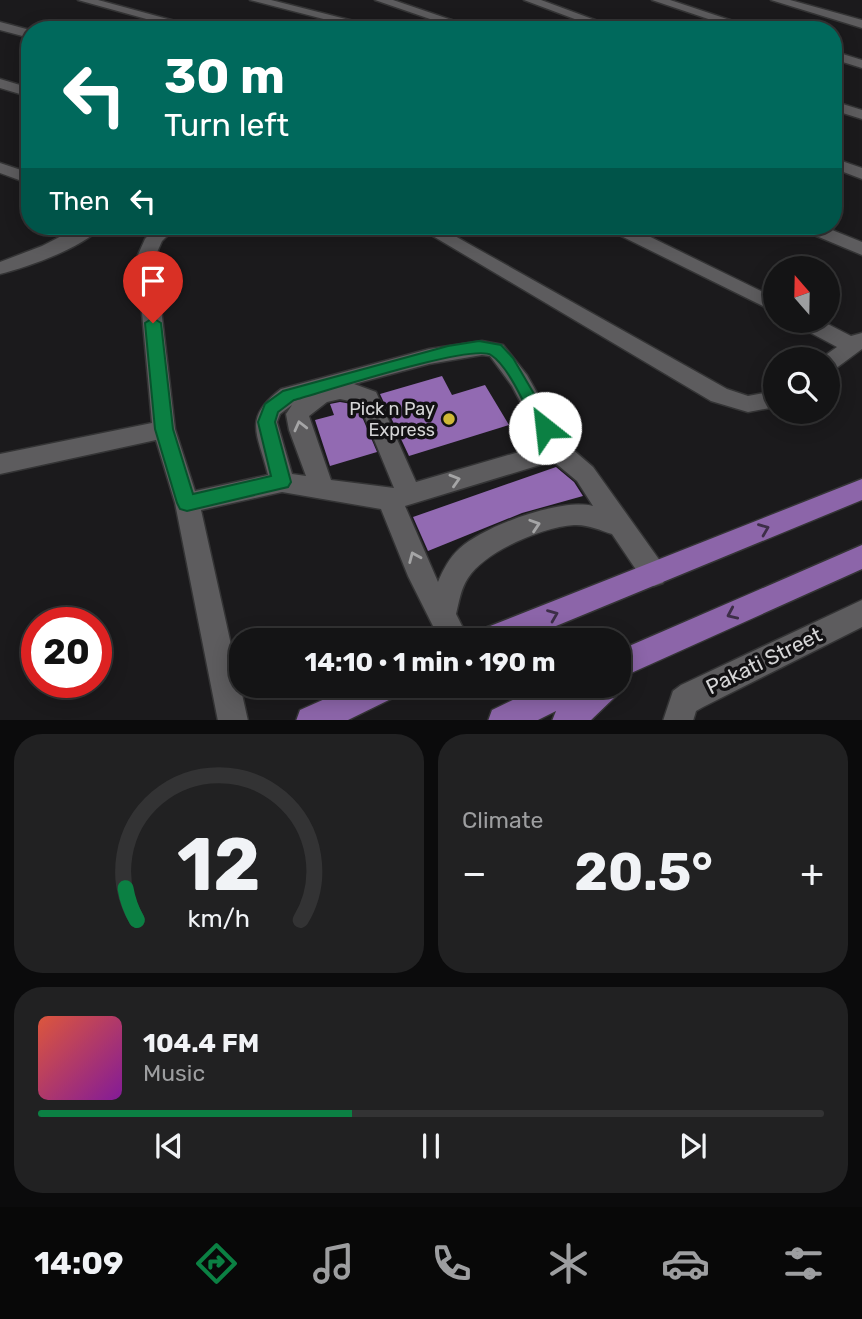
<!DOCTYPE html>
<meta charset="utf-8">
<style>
:root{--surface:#141415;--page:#212122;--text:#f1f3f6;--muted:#9d9ea0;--line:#333334;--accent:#0b8043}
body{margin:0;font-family:Rubik,sans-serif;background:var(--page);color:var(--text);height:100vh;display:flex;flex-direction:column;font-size:26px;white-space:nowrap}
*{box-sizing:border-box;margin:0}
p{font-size:23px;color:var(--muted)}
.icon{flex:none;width:38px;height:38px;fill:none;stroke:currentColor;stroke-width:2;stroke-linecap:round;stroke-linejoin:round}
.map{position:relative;height:720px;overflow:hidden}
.panel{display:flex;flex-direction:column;gap:14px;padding:14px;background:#0b0b0c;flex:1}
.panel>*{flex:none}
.top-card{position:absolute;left:21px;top:21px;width:821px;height:214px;border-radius:28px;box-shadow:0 4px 18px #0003,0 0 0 2px var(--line);background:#00695c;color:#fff;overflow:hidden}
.needle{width:46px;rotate:340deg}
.fabs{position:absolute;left:763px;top:256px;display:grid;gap:14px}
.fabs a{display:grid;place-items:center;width:77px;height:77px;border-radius:50%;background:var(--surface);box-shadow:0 4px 18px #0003,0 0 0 2px var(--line);font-size:35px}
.speed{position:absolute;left:21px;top:607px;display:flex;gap:14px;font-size:35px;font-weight:700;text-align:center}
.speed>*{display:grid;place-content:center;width:91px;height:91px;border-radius:50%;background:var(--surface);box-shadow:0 4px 18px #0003,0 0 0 2px var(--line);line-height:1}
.speed .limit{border:10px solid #d22;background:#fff;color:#111}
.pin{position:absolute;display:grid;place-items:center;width:60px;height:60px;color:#fff;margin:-72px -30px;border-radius:50% 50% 50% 0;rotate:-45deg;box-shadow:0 0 7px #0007}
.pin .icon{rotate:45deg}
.me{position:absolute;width:77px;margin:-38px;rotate:331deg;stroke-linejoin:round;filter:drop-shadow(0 0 5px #0008)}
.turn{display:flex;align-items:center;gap:24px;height:147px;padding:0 28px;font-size:32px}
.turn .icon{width:91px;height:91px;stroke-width:2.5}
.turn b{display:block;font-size:49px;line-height:60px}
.then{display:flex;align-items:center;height:66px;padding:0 28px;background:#0003;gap:14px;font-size:26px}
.big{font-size:52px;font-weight:700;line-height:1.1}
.panel .card{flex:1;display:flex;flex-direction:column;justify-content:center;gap:10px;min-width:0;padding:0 24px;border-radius:28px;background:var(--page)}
.panel .dial{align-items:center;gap:0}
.dial svg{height:182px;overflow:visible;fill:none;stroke:var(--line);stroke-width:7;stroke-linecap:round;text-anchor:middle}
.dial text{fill:var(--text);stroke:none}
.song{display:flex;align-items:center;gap:21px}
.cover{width:84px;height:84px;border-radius:10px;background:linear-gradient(135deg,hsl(10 70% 55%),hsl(290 70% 35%))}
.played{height:7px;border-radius:4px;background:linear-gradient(90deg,var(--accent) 40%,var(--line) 40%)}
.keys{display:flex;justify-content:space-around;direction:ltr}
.heat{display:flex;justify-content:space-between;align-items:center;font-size:38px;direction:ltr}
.panel .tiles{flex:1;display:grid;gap:14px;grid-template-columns:1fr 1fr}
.card:last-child{grid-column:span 2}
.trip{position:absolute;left:229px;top:628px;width:402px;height:70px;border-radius:28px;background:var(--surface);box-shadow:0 4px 18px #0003,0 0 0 2px var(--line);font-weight:700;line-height:70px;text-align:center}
.tab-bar{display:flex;height:112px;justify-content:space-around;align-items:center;background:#080808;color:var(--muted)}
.tab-bar .icon{width:49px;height:49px}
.tab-bar .selected{color:var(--accent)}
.tab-bar b{font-size:32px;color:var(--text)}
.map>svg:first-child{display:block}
.building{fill:#926ab2}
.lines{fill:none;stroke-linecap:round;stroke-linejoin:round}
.minor-casing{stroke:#343435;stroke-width:3}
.major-casing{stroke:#343435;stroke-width:3}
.minor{fill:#5d5c5e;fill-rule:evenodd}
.major{fill:#8c65a9;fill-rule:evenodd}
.oneway{stroke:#a5a5a6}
.oneway2{stroke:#3d2e48}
.route{fill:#0b8043;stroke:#07532c;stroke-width:2}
.poi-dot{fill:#cfb837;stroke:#121113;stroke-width:2.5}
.labels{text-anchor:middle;stroke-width:7;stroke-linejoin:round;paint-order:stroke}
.poi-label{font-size:18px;fill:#d5d5d6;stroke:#121113;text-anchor:end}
.near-street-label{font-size:21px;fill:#d5d5d6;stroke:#121113}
</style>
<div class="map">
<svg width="862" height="721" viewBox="0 0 862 721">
<rect width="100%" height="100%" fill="#1b1a1c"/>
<path class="building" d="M442 376 452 395 485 385 509 425 409 456 380 394Z
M340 402 357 405 377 452 330 466 315 420 334 415 330 404Z
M556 467 574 482 583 496 522 513 428 551 413 517Z"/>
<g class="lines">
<defs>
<path id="minor" d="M78 0H98L208 30H186Z
M250 0H271L389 30H366Z
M375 0H393L481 30H462Z
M524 0H541L622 30H604Z
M652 0H670L760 30H741Z
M771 0H790L862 20V28Z
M0 22 30 30V38L0 30Z
M833 51 862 60V68L833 59Z
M0 79 30 88V97L0 88Z
M833 101 862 110V119L833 110Z
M833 158 862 168V179L833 168Z
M0 163 30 173V184L0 173Z
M81 226H102C83 248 28 267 0 274V262L42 246Z
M157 226H177L162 241 155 257 175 429 195 491 268 475C258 433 242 419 281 389L429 349 482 341 503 345 527 375 565 443 593 467 663 565 667 574 663 583 654 586 645 583 612 534C600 530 587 524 574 525 543 527 485 551 468 578 461 588 459 602 456 614L469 640H440L408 576 381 509 282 492 201 510 248 721H218L175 503 156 440 0 474V454L152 423 137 257 145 239ZM482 355 490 356 512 386 543 445 416 482 376 392 354 384 429 364ZM340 399 359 403 394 488 331 480 309 416 327 402ZM292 405 286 414 289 430 306 476 292 474 277 422 280 414ZM553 461 577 481 593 506C560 498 484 526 459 549 449 558 443 570 438 582L405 506Z
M416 226H437L727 389 748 396 775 391V407L748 412 711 401Z
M606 226H628L775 298V312L609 230Z
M799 226H822L862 242V255L802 230Z
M793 320H820L851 336 862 333V349L835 369 828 372V359H820L837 347 796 325Z
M862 600V627L703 707 696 711 693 721H663L673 691 681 685Z"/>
<path id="major" d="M862 479V500L522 640H476L480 630Z
M862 545V569L620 678V650Z
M620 683 621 686 616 696 590 721H552L556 711 536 721H488L492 710 542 686H620Z
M354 686H402L397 696 346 721H296L300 710Z"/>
</defs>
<use href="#minor" class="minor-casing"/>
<use href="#major" class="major-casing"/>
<use href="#minor" class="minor"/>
<use href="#major" class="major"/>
</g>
<defs><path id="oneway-chevron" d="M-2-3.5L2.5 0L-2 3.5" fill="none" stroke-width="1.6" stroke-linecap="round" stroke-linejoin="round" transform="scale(1.75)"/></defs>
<g class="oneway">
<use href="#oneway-chevron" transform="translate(300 426) rotate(-104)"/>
<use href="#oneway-chevron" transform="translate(455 480) rotate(-17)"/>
<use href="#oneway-chevron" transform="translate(535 525) rotate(-18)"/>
<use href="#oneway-chevron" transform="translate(414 557) rotate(-113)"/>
</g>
<g class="oneway2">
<use href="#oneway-chevron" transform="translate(764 529) rotate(-22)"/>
<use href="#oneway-chevron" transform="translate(732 614) rotate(156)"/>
<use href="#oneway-chevron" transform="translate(553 615) rotate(-22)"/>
</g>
<path class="route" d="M153 318 161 323 173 429 193 494 271 476 258 422 265 404 283 391 448 346 479 341 501 345 513 358 554 428 551 432H539C528 413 510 367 491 355 473 343 323 392 294 400L278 412 275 422 291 482 288 487 187 511 180 509 177 503 155 429 145 323Z"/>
<circle class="poi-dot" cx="449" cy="419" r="7"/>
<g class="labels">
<g class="poi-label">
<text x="435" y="415">Pick n Pay<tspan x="435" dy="21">Express</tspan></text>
</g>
<g class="near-street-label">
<text transform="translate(764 661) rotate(-26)" y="7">Pakati Street</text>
</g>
</g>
</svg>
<div class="fabs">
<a><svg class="needle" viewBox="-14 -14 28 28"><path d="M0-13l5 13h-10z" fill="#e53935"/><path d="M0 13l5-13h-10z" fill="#9d9ea0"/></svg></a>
<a><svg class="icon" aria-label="search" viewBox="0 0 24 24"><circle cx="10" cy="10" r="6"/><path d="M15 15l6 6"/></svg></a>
</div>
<div class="speed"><div class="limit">20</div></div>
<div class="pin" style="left:153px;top:323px;background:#d93025"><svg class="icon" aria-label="arrive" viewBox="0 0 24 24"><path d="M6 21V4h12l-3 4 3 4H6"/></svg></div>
<svg class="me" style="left:545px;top:428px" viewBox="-20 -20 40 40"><circle r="19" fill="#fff"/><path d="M0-13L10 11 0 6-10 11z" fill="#0b8043"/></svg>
<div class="trip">14:10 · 1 min · 190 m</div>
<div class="top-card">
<div class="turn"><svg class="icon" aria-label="left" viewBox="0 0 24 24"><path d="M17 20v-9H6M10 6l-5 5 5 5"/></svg><div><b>30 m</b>Turn left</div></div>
<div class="then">Then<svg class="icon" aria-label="left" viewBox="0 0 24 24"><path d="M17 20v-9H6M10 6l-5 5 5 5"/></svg></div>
</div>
</div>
<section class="panel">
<div class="tiles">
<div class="card dial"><svg viewBox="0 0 100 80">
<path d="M14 69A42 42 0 1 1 86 69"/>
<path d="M14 69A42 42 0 0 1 9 55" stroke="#0b8043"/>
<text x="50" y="56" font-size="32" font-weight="700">12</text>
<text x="50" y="72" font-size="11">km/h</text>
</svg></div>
<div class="card"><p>Climate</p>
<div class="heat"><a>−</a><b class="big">20.5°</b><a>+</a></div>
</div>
<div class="card">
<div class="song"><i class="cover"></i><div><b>104.4 FM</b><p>Music</p></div></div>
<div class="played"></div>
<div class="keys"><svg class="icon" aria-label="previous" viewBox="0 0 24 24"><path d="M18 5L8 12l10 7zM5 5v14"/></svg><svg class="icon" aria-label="pause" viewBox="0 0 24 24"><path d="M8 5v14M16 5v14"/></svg><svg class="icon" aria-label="next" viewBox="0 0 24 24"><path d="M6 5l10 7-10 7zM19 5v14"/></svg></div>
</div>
</div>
</section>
<nav class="tab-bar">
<b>14:09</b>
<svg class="icon selected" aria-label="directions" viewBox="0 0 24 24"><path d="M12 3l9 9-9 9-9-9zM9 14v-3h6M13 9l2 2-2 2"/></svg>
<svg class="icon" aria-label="music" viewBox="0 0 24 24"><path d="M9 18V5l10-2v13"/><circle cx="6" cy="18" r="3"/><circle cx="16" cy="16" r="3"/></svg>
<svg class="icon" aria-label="phone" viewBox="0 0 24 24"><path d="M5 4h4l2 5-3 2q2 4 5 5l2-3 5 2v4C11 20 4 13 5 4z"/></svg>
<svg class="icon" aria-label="climate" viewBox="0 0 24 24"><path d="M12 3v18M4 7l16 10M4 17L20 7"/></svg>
<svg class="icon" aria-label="car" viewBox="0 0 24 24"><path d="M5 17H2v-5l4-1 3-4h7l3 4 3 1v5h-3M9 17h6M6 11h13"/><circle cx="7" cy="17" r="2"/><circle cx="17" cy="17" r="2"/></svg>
<svg class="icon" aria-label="filters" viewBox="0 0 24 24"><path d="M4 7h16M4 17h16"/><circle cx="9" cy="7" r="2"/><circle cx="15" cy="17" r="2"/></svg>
</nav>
